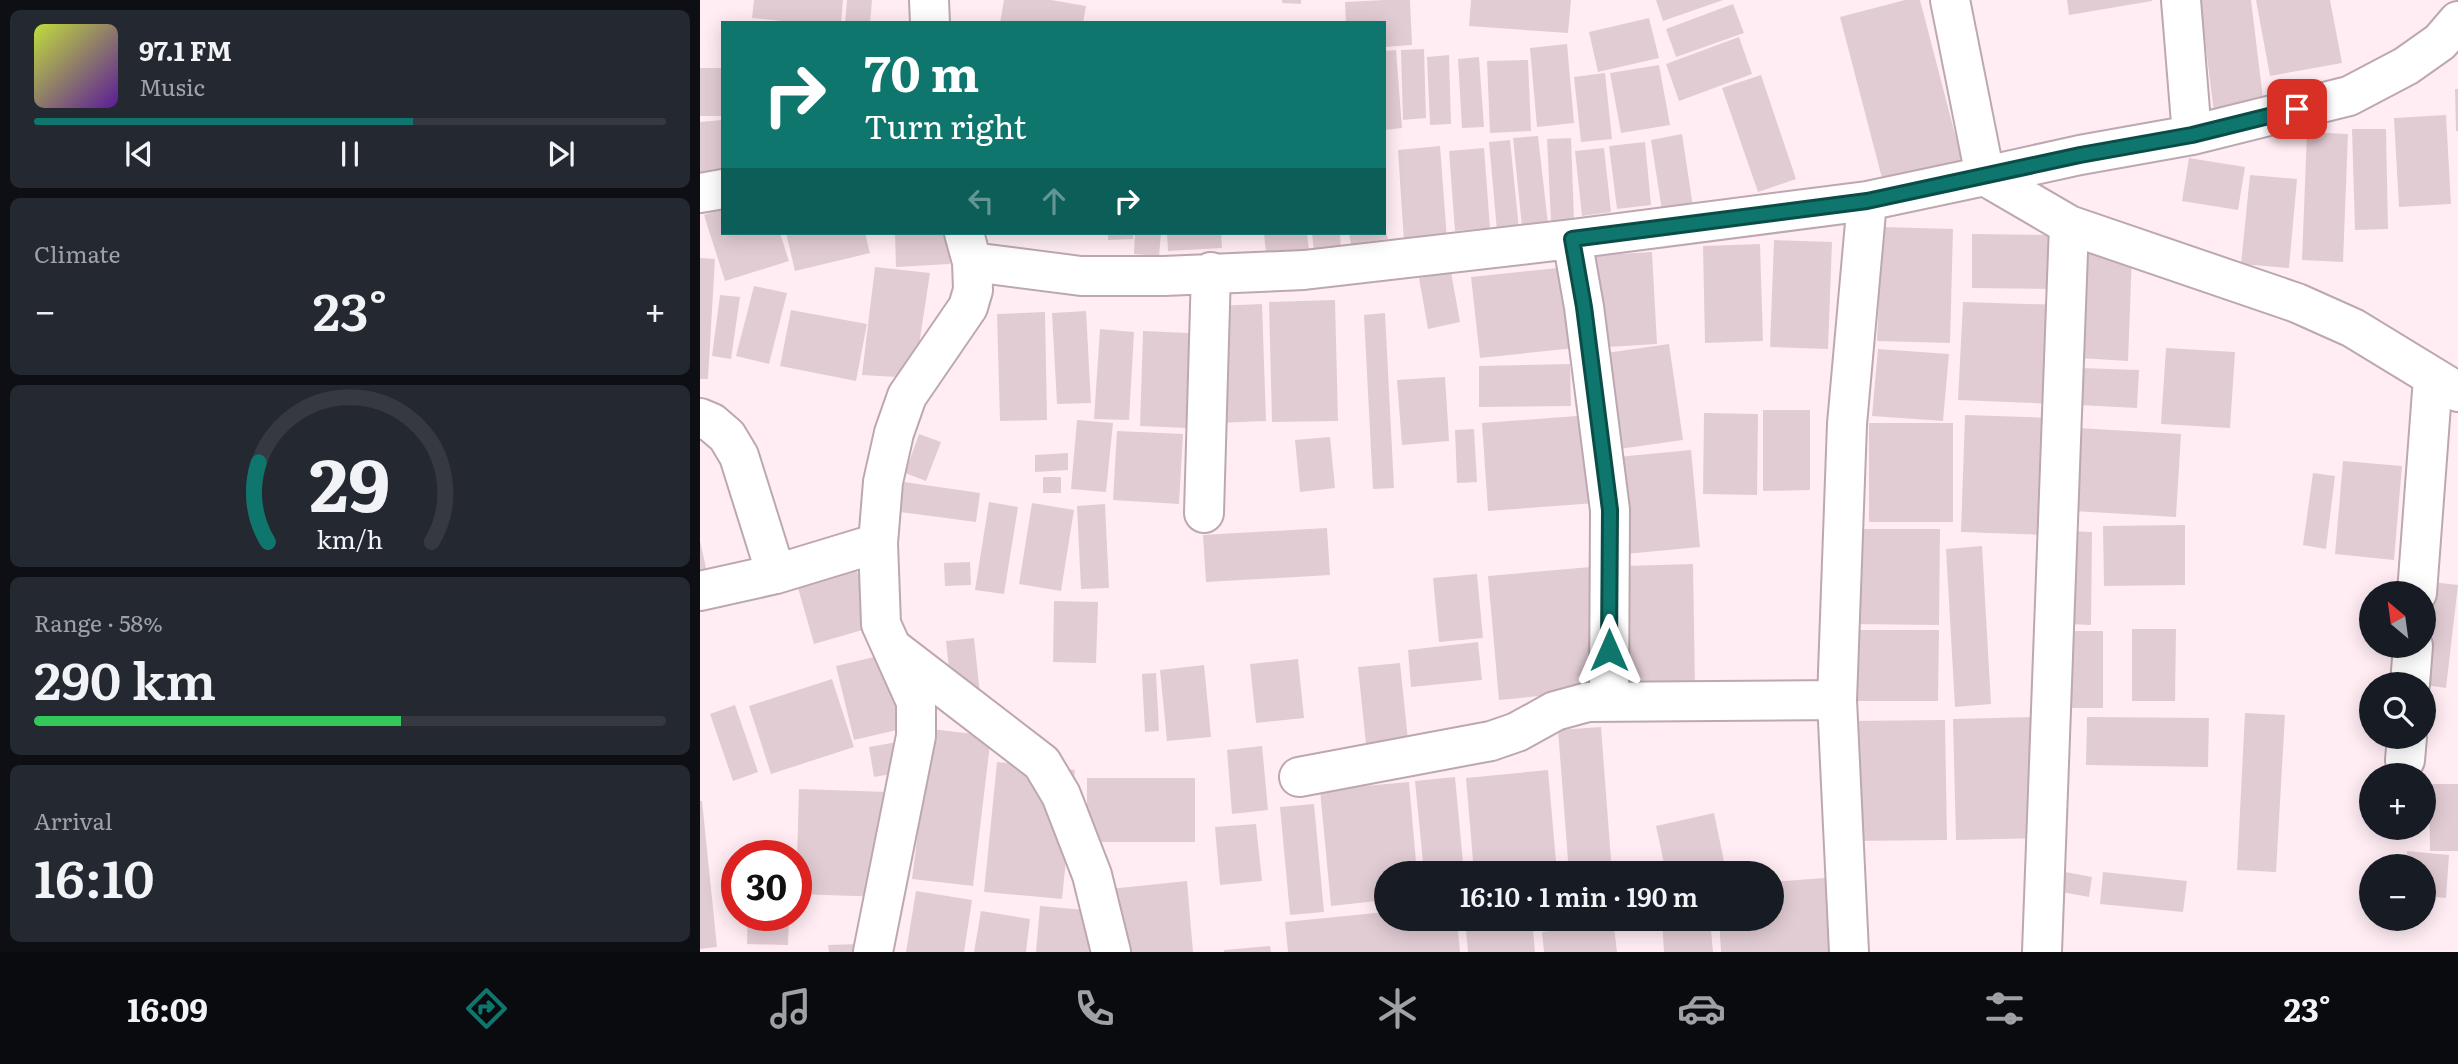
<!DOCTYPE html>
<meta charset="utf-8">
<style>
:root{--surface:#171b24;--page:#242831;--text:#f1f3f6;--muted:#9ea1a6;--line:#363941;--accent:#0f766e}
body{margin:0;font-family:Literata,serif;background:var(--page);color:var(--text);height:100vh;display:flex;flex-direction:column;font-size:26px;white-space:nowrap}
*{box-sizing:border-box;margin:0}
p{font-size:23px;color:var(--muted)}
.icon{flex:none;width:38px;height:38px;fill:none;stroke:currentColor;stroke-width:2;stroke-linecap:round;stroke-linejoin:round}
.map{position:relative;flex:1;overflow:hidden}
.drawer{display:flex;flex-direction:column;gap:10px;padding:10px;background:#0d0f14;width:700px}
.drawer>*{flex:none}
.top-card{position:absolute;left:21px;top:21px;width:665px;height:214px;border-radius:0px;box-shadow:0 4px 18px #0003;background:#0f766e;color:#fff;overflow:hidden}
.needle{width:46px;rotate:331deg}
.controls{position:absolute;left:1659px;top:581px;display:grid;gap:14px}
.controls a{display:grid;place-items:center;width:77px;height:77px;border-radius:50%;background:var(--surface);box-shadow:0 4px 18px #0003;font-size:35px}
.speed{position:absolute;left:21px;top:840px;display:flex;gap:14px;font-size:35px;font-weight:700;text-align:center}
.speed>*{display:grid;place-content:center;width:91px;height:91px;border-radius:50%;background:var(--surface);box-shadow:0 4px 18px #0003;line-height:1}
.speed .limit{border:10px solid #d22;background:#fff;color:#111}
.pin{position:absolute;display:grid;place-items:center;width:60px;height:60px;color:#fff;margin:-30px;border-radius:14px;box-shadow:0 4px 10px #0006}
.me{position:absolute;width:77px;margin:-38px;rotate:0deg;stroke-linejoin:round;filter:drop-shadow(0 0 5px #0008)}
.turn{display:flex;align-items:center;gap:24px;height:147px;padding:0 28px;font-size:32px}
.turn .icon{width:91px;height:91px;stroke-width:2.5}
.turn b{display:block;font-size:49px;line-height:60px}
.lanes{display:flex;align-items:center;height:66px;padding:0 28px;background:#0003;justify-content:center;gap:35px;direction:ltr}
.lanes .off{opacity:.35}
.big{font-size:52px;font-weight:600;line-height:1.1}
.drawer .card{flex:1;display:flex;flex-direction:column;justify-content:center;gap:10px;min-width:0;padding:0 24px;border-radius:10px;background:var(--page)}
.drawer .dial{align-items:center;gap:0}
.dial svg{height:182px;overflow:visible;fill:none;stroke:var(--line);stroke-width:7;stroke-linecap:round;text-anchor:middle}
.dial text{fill:var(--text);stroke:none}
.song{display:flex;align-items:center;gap:21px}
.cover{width:84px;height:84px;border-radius:10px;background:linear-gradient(135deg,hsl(70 70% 55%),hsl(270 70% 35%))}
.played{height:7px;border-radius:4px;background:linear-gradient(90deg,var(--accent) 60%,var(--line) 60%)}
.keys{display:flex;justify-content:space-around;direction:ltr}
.heat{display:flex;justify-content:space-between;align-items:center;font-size:38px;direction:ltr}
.charge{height:10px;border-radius:5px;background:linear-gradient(90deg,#34c759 58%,var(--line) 0)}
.trip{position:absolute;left:674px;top:861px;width:410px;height:70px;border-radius:35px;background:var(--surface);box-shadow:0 4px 18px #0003;font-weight:600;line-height:70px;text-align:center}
.menu{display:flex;height:112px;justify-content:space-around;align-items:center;background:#090b0e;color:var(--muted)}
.menu .icon{width:49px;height:49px}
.menu .selected{color:var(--accent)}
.menu b{font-size:32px;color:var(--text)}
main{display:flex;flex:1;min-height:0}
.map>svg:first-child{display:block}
.building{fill:#e2ccd4}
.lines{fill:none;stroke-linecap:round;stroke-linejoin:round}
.minor-casing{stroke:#bda8af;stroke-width:42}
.minor{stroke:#fff;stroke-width:38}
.route-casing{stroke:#0a4d48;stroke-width:18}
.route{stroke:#0f766e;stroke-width:12}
</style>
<main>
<section class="drawer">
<div class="card">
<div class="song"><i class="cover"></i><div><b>97.1 FM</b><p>Music</p></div></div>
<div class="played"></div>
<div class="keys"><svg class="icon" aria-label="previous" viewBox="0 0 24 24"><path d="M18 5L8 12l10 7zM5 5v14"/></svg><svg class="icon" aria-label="pause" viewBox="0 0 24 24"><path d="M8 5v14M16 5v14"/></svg><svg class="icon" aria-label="next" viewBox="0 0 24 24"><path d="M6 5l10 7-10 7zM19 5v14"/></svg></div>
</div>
<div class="card"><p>Climate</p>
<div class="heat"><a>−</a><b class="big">23°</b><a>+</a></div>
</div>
<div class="card dial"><svg viewBox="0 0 100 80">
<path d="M14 69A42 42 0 1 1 86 69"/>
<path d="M14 69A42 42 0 0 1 10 34" stroke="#0f766e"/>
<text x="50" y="56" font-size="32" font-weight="700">29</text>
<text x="50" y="72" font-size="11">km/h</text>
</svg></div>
<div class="card"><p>Range · 58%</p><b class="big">290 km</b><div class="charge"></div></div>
<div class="card"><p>Arrival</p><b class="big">16:10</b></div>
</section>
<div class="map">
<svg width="1758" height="952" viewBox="0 0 1758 952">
<rect width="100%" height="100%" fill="#ffedf3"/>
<path class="building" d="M54 0H143L141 23H103L52 18Z
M147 0H172L170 23H145Z
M304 0H351L386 6 383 23H300Z
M582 0H601V4L582 3Z
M685 0H710L712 45 684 47V23H646L645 2Z
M771 0H871L868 33 769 26Z
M956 0H1023L963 21Z
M1205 0H1220L1262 161 1183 182 1140 17Z
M1367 0H1452V1L1369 15Z
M1500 0H1551L1565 115 1515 121Z
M1556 0H1630L1642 63 1570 76Z
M1033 4 1044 33 976 57 966 29Z
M949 18 959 58 898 72 889 32Z
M1039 37 1052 74 979 101 966 64Z
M867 44 874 123 837 127 830 48Z
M724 49 726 118 703 120 701 50Z
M696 50 702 128 684 130V51Z
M749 55 751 124 730 125 727 57Z
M779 57 784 127 762 128 758 59Z
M828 60 831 131 790 133 787 61Z
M959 65 970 125 921 133 910 73Z
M0 68H23V116H0Z
M905 73 912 139 881 142 874 77Z
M1061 75 1096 179 1058 192 1022 88Z
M1755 89H1758V131H1756Z
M1746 115 1751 204 1699 207 1694 118Z
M22 120 23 186 0 188V122Z
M1652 129H1686L1688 229 1655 230Z
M1607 132 1648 134 1643 262 1602 260Z
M982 134 993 207 962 211 951 140Z
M838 136 848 224 822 227 813 138Z
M871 138 874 220 851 221 847 139Z
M810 140 819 229 797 231 789 142Z
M945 142 951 205 917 209 909 146Z
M740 146 747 239 704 242 698 150Z
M784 148 790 228 755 231 749 151Z
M904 148 911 212 882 216 875 151Z
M1489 158 1545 167 1538 210 1482 201Z
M1550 175 1597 179 1589 268 1541 264Z
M23 209V233H80L89 261 25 281 4 215Z
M684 225 688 239 651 244 649 233H684Z
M1182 227 1253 229 1250 343 1177 341Z
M86 233H165L170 253 95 271Z
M195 233H248L250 264 196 267Z
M408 233H433V239L408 240Z
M435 233H461L459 256 434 254Z
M467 233H521L522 248 468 251Z
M564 233H607L609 250 566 254Z
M612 233H640L641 251 614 253Z
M1272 234 1365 235 1364 289 1272 288Z
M1074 240 1132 242 1128 349 1070 347Z
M1060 244 1063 341 1005 343 1003 246Z
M952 252 957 344 891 348 886 256Z
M1383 252 1432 254 1428 361 1379 358Z
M0 258 15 259 8 379H0Z
M175 267 230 273 214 378 162 375Z
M867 267 875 348 780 358 771 277Z
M751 272 760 322 728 329 719 278Z
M54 286 87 293 69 364 36 356Z
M20 295 40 297 31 359 12 356Z
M635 300 638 421 572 422 569 302Z
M1263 302 1362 305 1357 404 1258 400Z
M562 304 566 421 517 423 514 306Z
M91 310 167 324 156 381 80 366Z
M386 311 391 403 357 404 352 313Z
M345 312 347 420 300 421 297 314Z
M685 313 694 488 673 489 664 315Z
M400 329 434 332 429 420 394 419Z
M443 331 489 333 486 428 440 426Z
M969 344 983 440 905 451 892 355Z
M1466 348 1535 352 1530 428 1461 424Z
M1178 349 1249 354 1243 421 1172 416Z
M870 364 871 406 779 407V366Z
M1380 368 1439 370 1437 408 1378 405Z
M745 377 749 441 702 445 697 380Z
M1063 410H1110V490L1063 491Z
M1004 413 1058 414 1057 495 1003 494Z
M890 415 896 503 788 511 782 423Z
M1265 415 1353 418 1349 535 1261 532Z
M377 420 413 423 406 492 371 489Z
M1169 423H1253V522H1169Z
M1378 428 1481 434 1476 517 1374 511Z
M774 429 777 482 757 483 755 430Z
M417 431 483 434 479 504 413 500Z
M219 434 241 442 226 481 205 473Z
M630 437 635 488 600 492 595 440Z
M991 450 1000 547 915 555 907 458Z
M368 453V470L335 472V455Z
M1643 461 1702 466 1694 560 1635 554Z
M1613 473 1635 476 1626 549 1603 545Z
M343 477H361V493H343Z
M204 482 280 493 276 522 200 512Z
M289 502 318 507 304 594 275 590Z
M332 503 374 510 361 591 319 584Z
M405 504 409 588 381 589 377 506Z
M1485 525V585L1404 586 1403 526Z
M627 528 630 575 506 582 503 535Z
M1152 529H1240L1239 625 1151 624Z
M1370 531 1392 532 1391 625 1369 624Z
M0 541 10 586 0 588Z
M1282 546 1291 704 1255 707 1246 549Z
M270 562 271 585 245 586 244 563Z
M155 564 173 627 114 644 96 581Z
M993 564 995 689 926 691 924 566Z
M891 567 902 690 799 700 788 576Z
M777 574 783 638 739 642 733 578Z
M1732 582 1758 585 1746 688 1719 684Z
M354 601 398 602 396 663 353 662Z
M1432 629H1476L1475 701H1432Z
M1145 630H1239L1238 701H1144Z
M1366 631H1403V708H1365Z
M274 638 280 694 252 697 246 641Z
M778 642 782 680 711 687 708 650Z
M187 654 205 728 154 740 136 666Z
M598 659 604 718 556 723 550 664Z
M700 663 709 750 667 755 658 667Z
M504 665 511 737 467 741 460 670Z
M456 673 459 731 445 732 442 674Z
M132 679 154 747 71 774 49 706Z
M35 705 58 772 33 781 10 714Z
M1545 713 1585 715 1576 872 1537 870Z
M1338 717 1340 838 1256 840 1253 719Z
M1387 717 1509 718 1508 767 1386 765Z
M1245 720 1247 840 1151 841 1150 721Z
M901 727 912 873H869L858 730Z
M231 729 291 736 273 886 212 879Z
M203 741 208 771 174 777 169 747Z
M562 746 568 810 532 814 527 750Z
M297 762 375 770 362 899 284 892Z
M848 770 857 873H774L766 778Z
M755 777 764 873H724L715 781Z
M387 778H495V842H387Z
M709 782 717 873H686V900L631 906 620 790Z
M1729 784H1758V851H1730Z
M99 789 188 792 184 897 96 894Z
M0 801H2L17 947 0 949Z
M614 804 624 912 590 915 580 807Z
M1014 813 1025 866 990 873H966L956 826Z
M556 824 562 881 520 885 515 827Z
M1707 851 1749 855 1746 898 1724 896V866H1706Z
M1360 871 1392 877 1389 897 1356 891Z
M1403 872 1487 881 1483 912 1400 904Z
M1137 877 1139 952H1021L1019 919H1071V882Z
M487 881 493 952H406L400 890Z
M216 891 272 900 264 952H206Z
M340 906 397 911 393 952H336Z
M281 911 330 919 326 952H274Z
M686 912V919H757L760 952H588L585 922Z
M48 915H89L88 945 47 944Z
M765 919H832L835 952H768Z
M865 919H913L917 952H844L842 932 865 929Z
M962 919H1010L1013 952H964Z
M159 944V952H129L128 945Z
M570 946 571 952H524V950Z"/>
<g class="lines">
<defs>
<path id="minor" d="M229 0 230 23
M1250 0 1285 176 1380 155 1492 135 1649 96 1706 66 1740 42 1758 21
M1481 0 1492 135
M0 193 23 189
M872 239 884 307 910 510 909 701
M272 262 381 276H464L604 270 872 239 1167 201 1285 176 1369 225 1597 303 1653 328 1758 392
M0 418 12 423 27 436 39 456 76 574
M504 513 511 272
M0 591 76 574 178 543
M1717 593 1733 378
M195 650 342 763 361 795 392 875 411 952
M1710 684 1713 646
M1705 760 1707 737
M599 777 791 741 817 732 855 711 888 702 1137 700
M173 952 216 736V702L181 624 178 543 183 482 194 433 207 396 268 307 273 290 272 262 264 233
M1149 952 1137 700 1147 424 1167 201
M1342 952 1369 225"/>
</defs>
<use href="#minor" class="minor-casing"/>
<use href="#minor" class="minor"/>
</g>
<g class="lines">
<defs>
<path id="route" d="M909 650 910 510 884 307 872 239 1167 201 1380 155 1492 135 1597 109"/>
</defs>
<use href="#route" class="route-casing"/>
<use href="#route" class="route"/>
</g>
</svg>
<div class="controls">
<a><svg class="needle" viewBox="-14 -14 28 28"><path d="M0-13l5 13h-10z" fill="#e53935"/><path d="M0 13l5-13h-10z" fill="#9ea1a6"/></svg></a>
<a><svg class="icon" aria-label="search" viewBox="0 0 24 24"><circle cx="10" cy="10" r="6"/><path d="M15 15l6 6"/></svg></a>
<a>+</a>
<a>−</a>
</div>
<div class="speed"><div class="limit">30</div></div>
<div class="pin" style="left:1597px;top:109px;background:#d93025"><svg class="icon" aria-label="arrive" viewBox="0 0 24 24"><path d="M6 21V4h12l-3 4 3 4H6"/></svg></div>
<svg class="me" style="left:909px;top:650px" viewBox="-20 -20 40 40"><path d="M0-17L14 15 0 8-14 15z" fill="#0f766e" stroke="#fff" stroke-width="4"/></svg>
<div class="trip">16:10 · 1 min · 190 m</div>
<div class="top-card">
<div class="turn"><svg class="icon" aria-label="right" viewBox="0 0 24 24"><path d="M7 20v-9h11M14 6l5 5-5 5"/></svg><div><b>70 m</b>Turn right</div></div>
<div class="lanes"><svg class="icon off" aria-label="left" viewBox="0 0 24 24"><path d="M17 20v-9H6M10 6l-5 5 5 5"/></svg><svg class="icon off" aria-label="ahead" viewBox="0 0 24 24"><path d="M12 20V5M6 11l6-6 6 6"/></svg><svg class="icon" aria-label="right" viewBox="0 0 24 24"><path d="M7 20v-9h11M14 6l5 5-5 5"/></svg></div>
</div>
</div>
</main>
<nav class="menu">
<b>16:09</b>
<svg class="icon selected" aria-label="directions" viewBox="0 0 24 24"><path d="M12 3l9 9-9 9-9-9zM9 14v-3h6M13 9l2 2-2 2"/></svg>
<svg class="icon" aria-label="music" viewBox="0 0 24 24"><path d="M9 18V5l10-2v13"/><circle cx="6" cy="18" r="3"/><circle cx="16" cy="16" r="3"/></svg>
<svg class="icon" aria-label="phone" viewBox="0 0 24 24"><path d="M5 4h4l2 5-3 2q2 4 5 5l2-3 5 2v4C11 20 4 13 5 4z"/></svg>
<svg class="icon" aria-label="climate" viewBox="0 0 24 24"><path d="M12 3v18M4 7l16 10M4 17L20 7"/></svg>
<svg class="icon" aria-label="car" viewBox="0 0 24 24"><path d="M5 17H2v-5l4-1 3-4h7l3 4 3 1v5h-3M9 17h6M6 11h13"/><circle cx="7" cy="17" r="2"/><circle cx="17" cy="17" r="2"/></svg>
<svg class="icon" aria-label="filters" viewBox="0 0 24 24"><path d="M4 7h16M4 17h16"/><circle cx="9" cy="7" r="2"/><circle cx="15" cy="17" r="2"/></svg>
<b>23°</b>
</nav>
